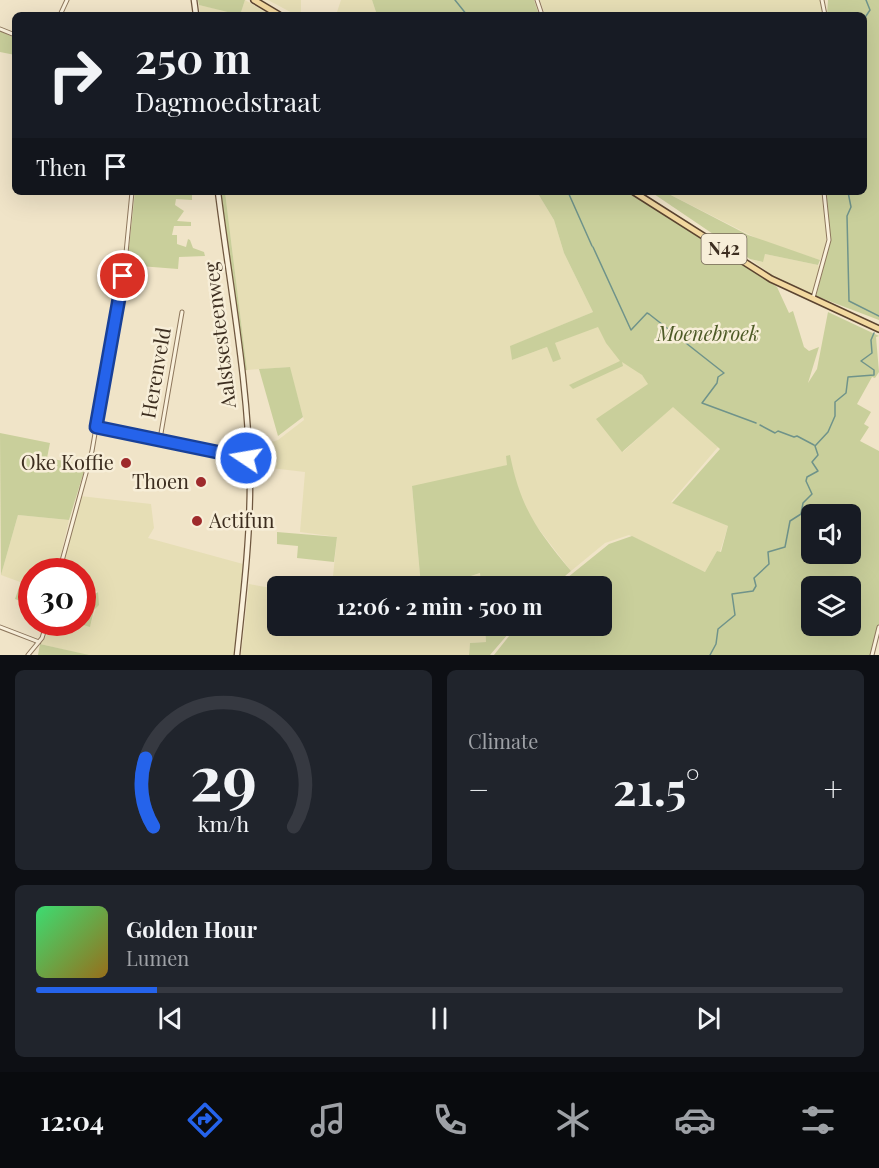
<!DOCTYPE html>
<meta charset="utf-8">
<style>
:root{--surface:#171b24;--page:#20242c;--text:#f1f3f6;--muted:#9ea1a6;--line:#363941;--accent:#2563eb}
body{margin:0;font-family:"Playfair Display",serif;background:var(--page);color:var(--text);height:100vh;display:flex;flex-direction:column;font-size:22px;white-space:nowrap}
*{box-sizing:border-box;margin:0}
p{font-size:20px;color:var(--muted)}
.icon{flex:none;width:33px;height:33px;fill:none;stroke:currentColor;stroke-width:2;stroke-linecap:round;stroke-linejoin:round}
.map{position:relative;height:655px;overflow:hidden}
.details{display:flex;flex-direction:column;gap:15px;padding:15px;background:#0d0f14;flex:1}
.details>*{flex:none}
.hud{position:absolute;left:12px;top:12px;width:855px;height:183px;border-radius:9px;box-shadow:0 6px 24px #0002;background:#171b24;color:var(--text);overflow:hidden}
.buttons{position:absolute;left:801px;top:504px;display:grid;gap:12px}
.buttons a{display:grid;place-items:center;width:60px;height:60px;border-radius:9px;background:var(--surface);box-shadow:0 6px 24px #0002;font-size:30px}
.speed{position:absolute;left:18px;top:558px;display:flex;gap:12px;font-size:30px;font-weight:700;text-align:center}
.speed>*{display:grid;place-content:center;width:78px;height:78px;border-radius:50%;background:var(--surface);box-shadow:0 6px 24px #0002;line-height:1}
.speed .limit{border:9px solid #d22;background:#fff;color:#111}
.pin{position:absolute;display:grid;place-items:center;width:51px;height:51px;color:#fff;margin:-26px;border:3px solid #fff;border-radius:50%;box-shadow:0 2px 6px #0007}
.me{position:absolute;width:66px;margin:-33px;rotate:282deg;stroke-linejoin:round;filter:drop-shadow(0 0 4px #0008)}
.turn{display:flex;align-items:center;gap:21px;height:126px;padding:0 24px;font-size:27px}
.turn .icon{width:78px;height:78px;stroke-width:2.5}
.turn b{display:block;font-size:42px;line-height:51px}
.then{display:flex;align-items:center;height:57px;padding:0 24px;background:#0003;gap:12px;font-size:22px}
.big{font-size:45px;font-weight:700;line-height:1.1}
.details .tile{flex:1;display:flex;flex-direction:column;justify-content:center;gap:9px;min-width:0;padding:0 21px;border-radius:9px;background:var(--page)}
.details .dial{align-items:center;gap:0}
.dial svg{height:156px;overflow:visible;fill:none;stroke:var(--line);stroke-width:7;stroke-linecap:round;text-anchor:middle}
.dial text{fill:var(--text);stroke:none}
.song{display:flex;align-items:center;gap:18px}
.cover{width:72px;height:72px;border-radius:9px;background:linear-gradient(135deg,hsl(140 70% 55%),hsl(40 70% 35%))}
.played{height:6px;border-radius:3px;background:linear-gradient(90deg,var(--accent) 15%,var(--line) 15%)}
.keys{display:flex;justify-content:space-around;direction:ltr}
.heat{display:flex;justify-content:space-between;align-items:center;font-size:33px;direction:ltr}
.details .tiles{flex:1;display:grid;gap:15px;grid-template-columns:1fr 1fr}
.tile:last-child{grid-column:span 2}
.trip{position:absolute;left:267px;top:576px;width:345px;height:60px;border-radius:9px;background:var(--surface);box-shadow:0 6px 24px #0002;font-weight:700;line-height:60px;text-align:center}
.menu{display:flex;height:96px;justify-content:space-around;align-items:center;background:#090b0e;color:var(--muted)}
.menu .icon{width:42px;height:42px}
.menu .selected{color:var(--accent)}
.menu b{font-size:27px;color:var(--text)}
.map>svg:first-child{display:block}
.farmland{fill:#e6deb5}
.green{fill:#c9cf9b;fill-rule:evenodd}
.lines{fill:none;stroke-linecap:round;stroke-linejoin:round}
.stream{stroke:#6f938a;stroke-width:1.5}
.street-casing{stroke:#8d765c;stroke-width:5}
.secondary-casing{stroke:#6f573f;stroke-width:7}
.primary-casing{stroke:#5b4430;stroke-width:8}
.street{stroke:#faf1dc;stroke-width:3}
.secondary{stroke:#faf1dc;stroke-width:4.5}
.primary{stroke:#f3d9a0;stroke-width:5}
.route-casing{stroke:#184099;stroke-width:15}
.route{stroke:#2563eb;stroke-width:10}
.poi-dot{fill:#9e2a2b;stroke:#f7eed8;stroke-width:2}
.labels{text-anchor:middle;stroke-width:5;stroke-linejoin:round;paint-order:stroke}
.shield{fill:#f7eed8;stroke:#756857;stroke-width:1.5}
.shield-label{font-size:18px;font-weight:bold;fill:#3d2e20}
.park-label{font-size:20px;font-style:italic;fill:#4d5a26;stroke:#f7eed8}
.street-label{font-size:20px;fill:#3d2e20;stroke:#f7eed8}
.poi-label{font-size:20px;fill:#3d2e20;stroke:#f7eed8;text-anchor:end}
</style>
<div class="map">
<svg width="879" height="655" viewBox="0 0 879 655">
<rect width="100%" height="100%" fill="#f0e4c8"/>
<path class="farmland" d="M245 0 271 15H200L199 5 240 14Z
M268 0H301V15H296Z
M341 0H372L377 15H336Z
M540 0H820L824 15H545Z
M225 192H537L554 220 564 253 593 312 511 346 512 360 547 347 553 361 555 343 598 326 626 363 642 375 649 384 623 452 673 406 718 447 671 502 728 526 720 552 717 551 705 572 629 535 605 543 571 571 528 515 515 482 509 456 508 465 412 487 421 586H332L337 537 300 532 305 472 254 466 252 448 278 440 304 420 289 367 247 370Z
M665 192H822L827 231 825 249 820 260 764 242Z
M765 254 818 265 820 270 813 296 773 276 750 259 762 262Z
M80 496 151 504 154 528 148 538 243 564 234 655H87L40 644 57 623H77L90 626 98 602V592L83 586 82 572 60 571Z
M18 515 69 520 57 571 32 572 31 586 1 575Z
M480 573 481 586H441Z
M249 584 277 589 278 626H485L486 642 470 643 469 655H241Z"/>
<path class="green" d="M198 0H245L240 15 199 5Z
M372 0H534L539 15H377Z
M828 0H879V320L816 296 830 243 825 192H864V15H827Z
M0 31 15 38V55L0 52Z
M135 192H192V200L176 199 175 205 184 211 177 221 191 222V226H174L172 235H177V244L186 247 188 239 190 240 193 248 204 252 205 256 179 257 178 269 127 265Z
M220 192H225L247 370 243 371Z
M537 192H628L684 225 777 287 789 313 793 311 804 347 809 351 819 347 808 383 817 369 828 312 879 336 876 337 879 372 875 378 872 377 857 404 871 412 864 424 869 427 860 441 879 451V624L871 655H494L517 626H602V586H557L609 544 632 536 705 572 717 551 721 552 728 526 672 503 720 449 673 407 622 452 596 419 648 384 642 375 622 362 623 366 573 389 569 385 620 361 606 343 598 327 555 343 561 359 553 362 547 347 512 360 510 346 593 312 564 253 554 220ZM812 514H850V554H812ZM812 586H850V626H812Z
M651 192H665L748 235 820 260 818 265 765 254 763 262 750 259Z
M290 367 303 417 278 436 259 369Z
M0 433 50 443 47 458 86 465 69 520 18 515 1 575Z
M510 455C521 509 537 530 571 571L553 586H481L480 573 441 586H421L412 486 507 465 506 456Z
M277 532 337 537 334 562 297 558 298 546 277 544Z
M21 582 31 586V605L15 599Z
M98 592 99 605 94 610 90 627 77 623 82 622 83 601Z
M485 626H515L490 655H469L470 643 486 642Z
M40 644 89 655H38Z"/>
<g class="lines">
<path class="stream" d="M455 0 467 15
M864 19 870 10 866 0
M864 41V47
M864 79V82
M568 192 592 246
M848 192 851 207 847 216 849 301 879 316
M593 247 631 330 647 313 649 314 724 373 718 377 717 383 702 403 756 423
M760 425 775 433 778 431 794 437 797 436 814 445
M710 655 716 644 718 629 735 615 732 594 753 591 756 586 754 578 769 564 768 552 785 547 790 521 801 514 803 503 812 494 806 481 807 477 818 471 812 462 818 455 815 446 828 432 835 416V402L846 393 848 377 874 375V370L861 361 872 353 871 340 874 333"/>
<defs>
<path id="street" d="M537 0 542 15
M822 0 825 15
M60 15 67 0
M0 29 15 35
M813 298 829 240 824 192
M96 427 249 458
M160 439 182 312
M59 572 92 451 126 253 132 192
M0 627 39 642
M28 655 42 638 47 622
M872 655 879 627"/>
<path id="secondary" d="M194 0 196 15
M218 192C230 288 249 386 250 482 250 540 243 598 237 655"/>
<path id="primary" d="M254 0 279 15
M634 192 771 279 879 329"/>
</defs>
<use href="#street" class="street-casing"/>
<use href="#secondary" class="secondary-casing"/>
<use href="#primary" class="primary-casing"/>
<use href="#street" class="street"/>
<use href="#secondary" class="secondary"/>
<use href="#primary" class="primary"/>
</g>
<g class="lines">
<defs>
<path id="route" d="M123 276 96 427 246 458"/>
</defs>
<use href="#route" class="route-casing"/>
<use href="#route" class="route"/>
</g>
<g class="poi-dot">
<circle cx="126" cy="463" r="6"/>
<circle cx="201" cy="482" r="6"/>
<circle cx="197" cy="521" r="6"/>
</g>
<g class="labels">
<rect class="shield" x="701.5" y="234" width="45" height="30" rx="4.5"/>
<g class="shield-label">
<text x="724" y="255">N42</text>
</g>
<g class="park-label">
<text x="708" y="341">Moenebroek</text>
</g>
<g class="street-label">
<text transform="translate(220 335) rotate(-97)" y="7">Aalstsesteenweg</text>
<text transform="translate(156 373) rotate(-80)" y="7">Herenveld</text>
</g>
<g class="poi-label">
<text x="114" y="470">Oke Koffie</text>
<text x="189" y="489">Thoen</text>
<text x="209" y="528" text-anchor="start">Actifun</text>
</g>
</g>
</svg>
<div class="buttons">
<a><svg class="icon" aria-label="sound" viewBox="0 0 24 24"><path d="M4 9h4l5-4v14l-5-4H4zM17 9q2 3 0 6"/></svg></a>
<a><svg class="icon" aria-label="layers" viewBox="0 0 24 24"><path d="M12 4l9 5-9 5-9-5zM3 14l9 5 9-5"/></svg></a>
</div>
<div class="speed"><div class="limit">30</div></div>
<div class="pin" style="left:123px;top:276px;background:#d93025"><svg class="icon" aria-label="arrive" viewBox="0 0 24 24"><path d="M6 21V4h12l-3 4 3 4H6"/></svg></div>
<svg class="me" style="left:246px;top:458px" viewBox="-20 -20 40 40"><circle r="17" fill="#2563eb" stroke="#fff" stroke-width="3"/><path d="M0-11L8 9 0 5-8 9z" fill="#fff"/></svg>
<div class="trip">12:06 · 2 min · 500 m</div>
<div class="hud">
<div class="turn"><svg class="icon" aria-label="right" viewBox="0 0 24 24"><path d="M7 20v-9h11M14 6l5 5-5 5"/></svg><div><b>250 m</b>Dagmoedstraat</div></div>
<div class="then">Then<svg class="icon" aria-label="arrive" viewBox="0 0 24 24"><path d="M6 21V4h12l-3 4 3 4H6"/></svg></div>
</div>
</div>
<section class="details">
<div class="tiles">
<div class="tile dial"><svg viewBox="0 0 100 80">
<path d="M14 69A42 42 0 1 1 86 69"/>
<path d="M14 69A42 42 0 0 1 10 34" stroke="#2563eb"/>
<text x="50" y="56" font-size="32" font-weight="700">29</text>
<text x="50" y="72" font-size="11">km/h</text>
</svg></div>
<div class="tile"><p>Climate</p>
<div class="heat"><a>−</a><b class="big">21.5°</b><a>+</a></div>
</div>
<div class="tile">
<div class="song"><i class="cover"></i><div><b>Golden Hour</b><p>Lumen</p></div></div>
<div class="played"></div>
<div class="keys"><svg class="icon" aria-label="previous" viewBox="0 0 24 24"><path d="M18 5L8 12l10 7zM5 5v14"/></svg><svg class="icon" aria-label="pause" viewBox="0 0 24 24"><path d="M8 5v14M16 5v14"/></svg><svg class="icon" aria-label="next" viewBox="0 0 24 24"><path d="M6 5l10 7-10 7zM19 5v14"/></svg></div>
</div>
</div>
</section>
<nav class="menu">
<b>12:04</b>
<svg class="icon selected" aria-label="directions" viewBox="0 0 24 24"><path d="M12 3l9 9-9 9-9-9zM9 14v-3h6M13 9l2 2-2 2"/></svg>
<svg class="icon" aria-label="music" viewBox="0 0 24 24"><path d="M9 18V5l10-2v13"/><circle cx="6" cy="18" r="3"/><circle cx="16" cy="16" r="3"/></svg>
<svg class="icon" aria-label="phone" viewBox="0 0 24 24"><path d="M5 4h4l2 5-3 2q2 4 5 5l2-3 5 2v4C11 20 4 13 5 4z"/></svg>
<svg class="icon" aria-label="climate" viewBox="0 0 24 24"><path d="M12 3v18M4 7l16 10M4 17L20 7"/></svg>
<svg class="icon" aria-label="car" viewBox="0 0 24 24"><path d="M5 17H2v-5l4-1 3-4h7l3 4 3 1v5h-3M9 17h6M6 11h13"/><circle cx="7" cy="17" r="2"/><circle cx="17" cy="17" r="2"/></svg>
<svg class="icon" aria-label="filters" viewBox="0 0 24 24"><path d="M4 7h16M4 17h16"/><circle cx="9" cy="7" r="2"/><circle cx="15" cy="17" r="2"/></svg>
</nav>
